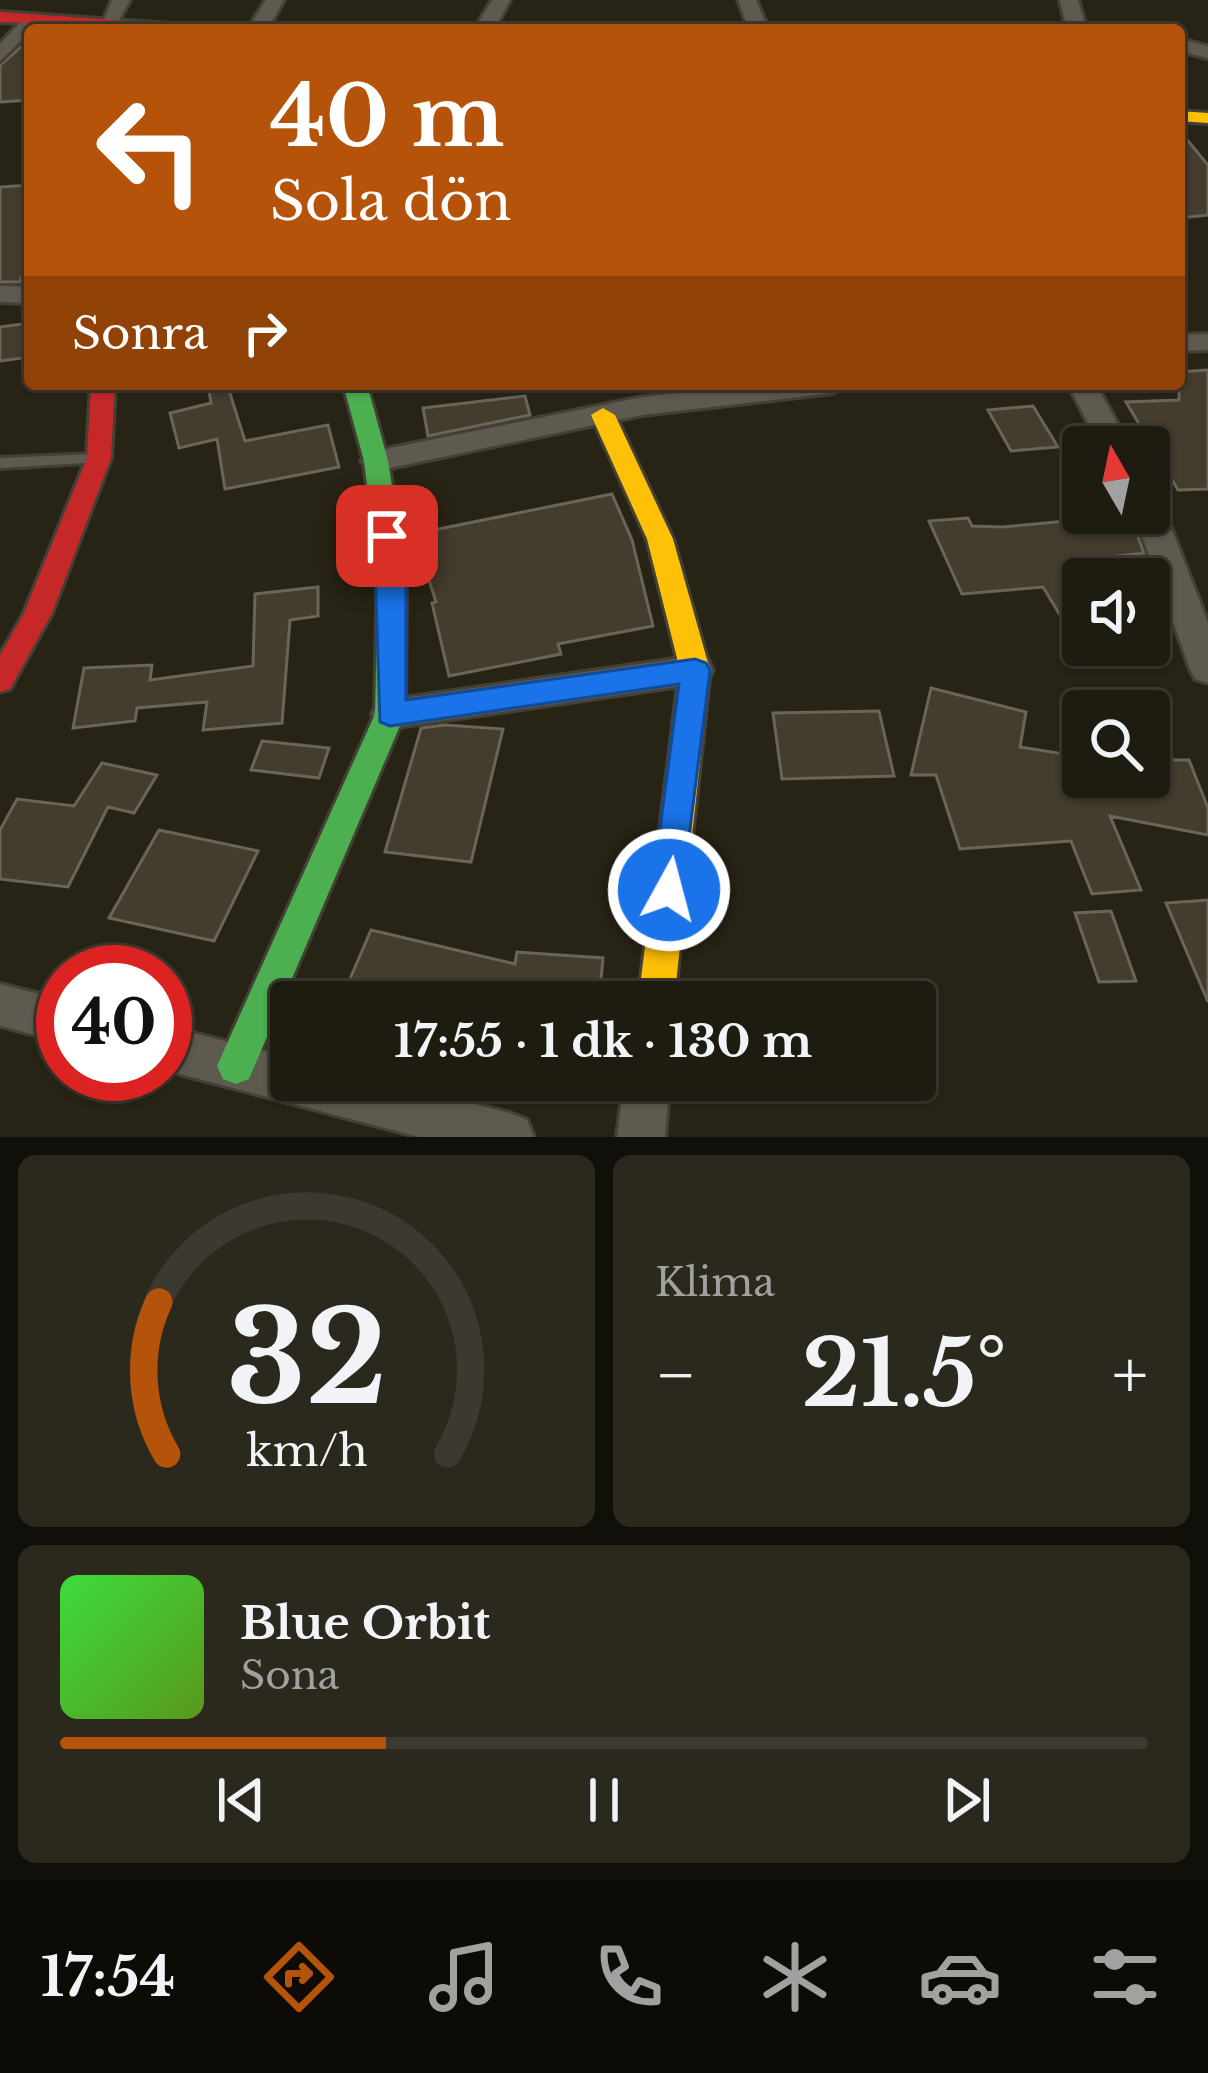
<!DOCTYPE html>
<html lang="tr">
<meta charset="utf-8">
<style>
:root{--surface:#1e1b10;--page:#2b281e;--text:#f1f3f6;--muted:#a1a19f;--line:#3c3930;--accent:#b45309}
body{margin:0;font-family:"Libre Baskerville",serif;background:var(--page);color:var(--text);height:100vh;display:flex;flex-direction:column;font-size:45px;white-space:nowrap}
*{box-sizing:border-box;margin:0}
p{font-size:39px;color:var(--muted)}
.icon{flex:none;width:66px;height:66px;fill:none;stroke:currentColor;stroke-width:2;stroke-linecap:round;stroke-linejoin:round}
.map{position:relative;height:1137px;overflow:hidden}
.details{display:flex;flex-direction:column;gap:18px;padding:18px;background:#100f09;flex:1}
.details>*{flex:none}
.hud{position:absolute;left:24px;top:24px;width:1161px;height:366px;border-radius:12px;box-shadow:0 3px 9px #0004,0 0 0 3px var(--line);background:#b45309;color:#fff;overflow:hidden}
.needle{width:78px;rotate:351deg}
.fabs{position:absolute;left:1062px;top:426px;display:grid;gap:24px}
.fabs a{display:grid;place-items:center;width:108px;height:108px;border-radius:12px;background:var(--surface);box-shadow:0 3px 9px #0004,0 0 0 3px var(--line);font-size:60px}
.speed{position:absolute;left:36px;top:945px;display:flex;gap:24px;font-size:60px;font-weight:700;text-align:center}
.speed>*{display:grid;place-content:center;width:156px;height:156px;border-radius:50%;background:var(--surface);box-shadow:0 3px 9px #0004,0 0 0 3px var(--line);line-height:1}
.speed .limit{border:18px solid #d22;background:#fff;color:#111}
.pin{position:absolute;display:grid;place-items:center;width:102px;height:102px;color:#fff;margin:-51px;border-radius:24px;box-shadow:0 6px 18px #0006}
.me{position:absolute;width:132px;margin:-66px;rotate:7deg;stroke-linejoin:round;filter:drop-shadow(0 0 9px #0008)}
.turn{display:flex;align-items:center;gap:42px;height:252px;padding:0 48px;font-size:54px}
.turn .icon{width:156px;height:156px;stroke-width:2.5}
.turn b{display:block;font-size:84px;line-height:102px}
.then{display:flex;align-items:center;height:114px;padding:0 48px;background:#0003;gap:24px;font-size:45px}
.big{font-size:90px;font-weight:800;line-height:1.1}
.details .card{flex:1;display:flex;flex-direction:column;justify-content:center;gap:18px;min-width:0;padding:0 42px;border-radius:18px;background:var(--page)}
.details .dial{align-items:center;gap:0}
.dial svg{height:312px;overflow:visible;fill:none;stroke:var(--line);stroke-width:7;stroke-linecap:round;text-anchor:middle}
.dial text{fill:var(--text);stroke:none}
.song{display:flex;align-items:center;gap:36px}
.cover{width:144px;height:144px;border-radius:18px;background:linear-gradient(135deg,hsl(120 70% 55%),hsl(90 70% 35%))}
.played{height:12px;border-radius:6px;background:linear-gradient(90deg,var(--accent) 30%,var(--line) 30%)}
.keys{display:flex;justify-content:space-around;direction:ltr}
.heat{display:flex;justify-content:space-between;align-items:center;font-size:66px;direction:ltr}
.details .tiles{flex:1;display:grid;gap:18px;grid-template-columns:1fr 1fr}
.card:last-child{grid-column:span 2}
.trip{position:absolute;left:270px;top:981px;width:666px;height:120px;border-radius:12px;background:var(--surface);box-shadow:0 3px 9px #0004,0 0 0 3px var(--line);font-weight:800;line-height:120px;text-align:center}
.tabs{display:flex;height:192px;justify-content:space-around;align-items:center;background:#0c0b06;color:var(--muted)}
.tabs .icon{width:84px;height:84px}
.tabs .active{color:var(--accent)}
.tabs b{font-size:54px;color:var(--text)}
.map>svg:first-child{display:block}
.building{fill:#443c2d;stroke:#6a6459;stroke-width:3}
.lines{fill:none;stroke-linecap:round;stroke-linejoin:round}
.lane-casing{stroke:#434035;stroke-width:6}
.street-casing{stroke:#434035;stroke-width:6}
.fast-casing{stroke:#434035;stroke-width:6}
.slow-casing{stroke:#434035;stroke-width:6}
.jam-casing{stroke:#434035;stroke-width:6}
.lane{fill:#5e5a4f;fill-rule:evenodd}
.street{fill:#5e5a4f;fill-rule:evenodd}
.fast{fill:#4caf50;fill-rule:evenodd}
.slow{fill:#ffc107;fill-rule:evenodd}
.jam{fill:#c62828;fill-rule:evenodd}
.route{fill:#1a73e8;stroke:#114b97;stroke-width:3}
</style>
<div class="map">
<svg width="1208" height="1137" viewBox="0 0 1208 1137">
<rect width="100%" height="100%" fill="#282415"/>
<path class="building" d="M22 46 30 47V100L0 102V65Z
M1179 130 1208 165V215L1179 218Z
M30 185V269H24L20 282H0V187Z
M30 323V357L0 361V327Z
M1208 370V489L1178 490 1126 402 1179 400V372Z
M208 384H227L245 441 328 425 339 467 225 489 217 439 179 448 170 413 211 403Z
M525 396 530 415 428 436 423 408Z
M1033 406 1058 447 1011 451 988 410Z
M612 494 632 540 653 626 558 644 561 654 449 676 432 603 436 602 414 534Z
M1130 515 1144 553 1083 560V653L1043 587 962 594 929 521 968 518 972 526 1003 527Z
M318 587V616L290 620 282 723 203 730 207 702 137 708 135 721 73 728 84 668 152 665 150 680 253 666 255 594Z
M931 688 1026 712 1020 747 1083 757V777H1149V760H1189L1208 808V835L1110 816 1141 890 1092 894 1071 841 960 849 936 775H911Z
M879 711 894 776 782 779 773 713Z
M445 725 503 729 471 862 385 852 421 728Z
M262 741 329 748 319 778 251 770Z
M102 763 157 775 134 813 108 807 68 887 0 879V830L17 799 74 806Z
M159 830 258 851 214 941 109 918Z
M1208 900V1002L1166 903Z
M1111 911 1136 981 1099 982 1075 913Z
M371 930 515 964 517 952 603 958 599 1002H413L347 986Z"/>
<g class="lines">
<defs>
<path id="lane" d="M95 454 103 459 100 462 0 468V458Z"/>
<path id="street" d="M112 0H130L114 29H100Z
M266 0H284L267 30H247Z
M492 0H510L494 30H474Z
M738 0H756L769 30H749Z
M1060 0H1078L1087 30H1067Z
M26 16 42 20 0 61V44Z
M1179 39 1208 46V58L1179 51Z
M0 286 30 287V303L0 302Z
M1208 334V350L1179 351V335Z
M758 384H847L833 393 642 415 376 471 361 461 376 451 642 397Z
M1068 384H1096L1130 447H1100Z
M1149 501 1165 512 1208 623V683L1195 679 1190 669 1134 513H1149Z
M695 656 708 660 713 670 708 680 695 684 390 728 377 724 372 714 377 704 390 700Z
M0 984 63 1000V1042L0 1026Z
M165 1026 291 1058V1080H379L510 1113 527 1120 534 1137H419L165 1070Z
M624 1080H670L665 1137H617Z"/>
<path id="fast" d="M343 384H367L388 461 406 573 405 714 249 1079 236 1084 223 1079 217 1066 375 714 378 573 364 461Z"/>
<path id="slow" d="M1179 111 1208 113V123L1179 121Z
M603 408 615 415 673 539 710 670 674 1002H638L680 670 647 539 591 415Z"/>
<path id="jam" d="M0 12 185 25 193 30 0 22Z
M91 384H115L111 458 52 613 10 689 0 692V655L24 613 87 458Z"/>
</defs>
<use href="#lane" class="lane-casing"/>
<use href="#street" class="street-casing"/>
<use href="#fast" class="fast-casing"/>
<use href="#slow" class="slow-casing"/>
<use href="#jam" class="jam-casing"/>
<use href="#lane" class="lane"/>
<use href="#street" class="street"/>
<use href="#fast" class="fast"/>
<use href="#slow" class="slow"/>
<use href="#jam" class="jam"/>
</g>
<path class="route" d="M387 527 400 536 406 573V700L695 659 706 663 710 670 681 900 669 905 657 900 652 890 679 684 390 726 380 722 374 536Z"/>
</svg>
<div class="fabs">
<a><svg class="needle" viewBox="-14 -14 28 28"><path d="M0-13l5 13h-10z" fill="#e53935"/><path d="M0 13l5-13h-10z" fill="#a1a19f"/></svg></a>
<a><svg class="icon" aria-label="sound" viewBox="0 0 24 24"><path d="M4 9h4l5-4v14l-5-4H4zM17 9q2 3 0 6"/></svg></a>
<a><svg class="icon" aria-label="search" viewBox="0 0 24 24"><circle cx="10" cy="10" r="6"/><path d="M15 15l6 6"/></svg></a>
</div>
<div class="speed"><div class="limit">40</div></div>
<div class="pin" style="left:387px;top:536px;background:#d93025"><svg class="icon" aria-label="arrive" viewBox="0 0 24 24"><path d="M6 21V4h12l-3 4 3 4H6"/></svg></div>
<svg class="me" style="left:669px;top:890px" viewBox="-20 -20 40 40"><circle r="17" fill="#1a73e8" stroke="#fff" stroke-width="3"/><path d="M0-11L8 9 0 5-8 9z" fill="#fff"/></svg>
<div class="trip">17:55 · 1 dk · 130 m</div>
<div class="hud">
<div class="turn"><svg class="icon" aria-label="left" viewBox="0 0 24 24"><path d="M17 20v-9H6M10 6l-5 5 5 5"/></svg><div><b>40 m</b>Sola dön</div></div>
<div class="then">Sonra<svg class="icon" aria-label="right" viewBox="0 0 24 24"><path d="M7 20v-9h11M14 6l5 5-5 5"/></svg></div>
</div>
</div>
<section class="details">
<div class="tiles">
<div class="card dial"><svg viewBox="0 0 100 80">
<path d="M14 69A42 42 0 1 1 86 69"/>
<path d="M14 69A42 42 0 0 1 12 30" stroke="#b45309"/>
<text x="50" y="56" font-size="32" font-weight="700">32</text>
<text x="50" y="72" font-size="11">km/h</text>
</svg></div>
<div class="card"><p>Klima</p>
<div class="heat"><a>−</a><b class="big">21.5°</b><a>+</a></div>
</div>
<div class="card">
<div class="song"><i class="cover"></i><div><b>Blue Orbit</b><p>Sona</p></div></div>
<div class="played"></div>
<div class="keys"><svg class="icon" aria-label="previous" viewBox="0 0 24 24"><path d="M18 5L8 12l10 7zM5 5v14"/></svg><svg class="icon" aria-label="pause" viewBox="0 0 24 24"><path d="M8 5v14M16 5v14"/></svg><svg class="icon" aria-label="next" viewBox="0 0 24 24"><path d="M6 5l10 7-10 7zM19 5v14"/></svg></div>
</div>
</div>
</section>
<nav class="tabs">
<b>17:54</b>
<svg class="icon active" aria-label="directions" viewBox="0 0 24 24"><path d="M12 3l9 9-9 9-9-9zM9 14v-3h6M13 9l2 2-2 2"/></svg>
<svg class="icon" aria-label="music" viewBox="0 0 24 24"><path d="M9 18V5l10-2v13"/><circle cx="6" cy="18" r="3"/><circle cx="16" cy="16" r="3"/></svg>
<svg class="icon" aria-label="phone" viewBox="0 0 24 24"><path d="M5 4h4l2 5-3 2q2 4 5 5l2-3 5 2v4C11 20 4 13 5 4z"/></svg>
<svg class="icon" aria-label="climate" viewBox="0 0 24 24"><path d="M12 3v18M4 7l16 10M4 17L20 7"/></svg>
<svg class="icon" aria-label="car" viewBox="0 0 24 24"><path d="M5 17H2v-5l4-1 3-4h7l3 4 3 1v5h-3M9 17h6M6 11h13"/><circle cx="7" cy="17" r="2"/><circle cx="17" cy="17" r="2"/></svg>
<svg class="icon" aria-label="filters" viewBox="0 0 24 24"><path d="M4 7h16M4 17h16"/><circle cx="9" cy="7" r="2"/><circle cx="15" cy="17" r="2"/></svg>
</nav>
